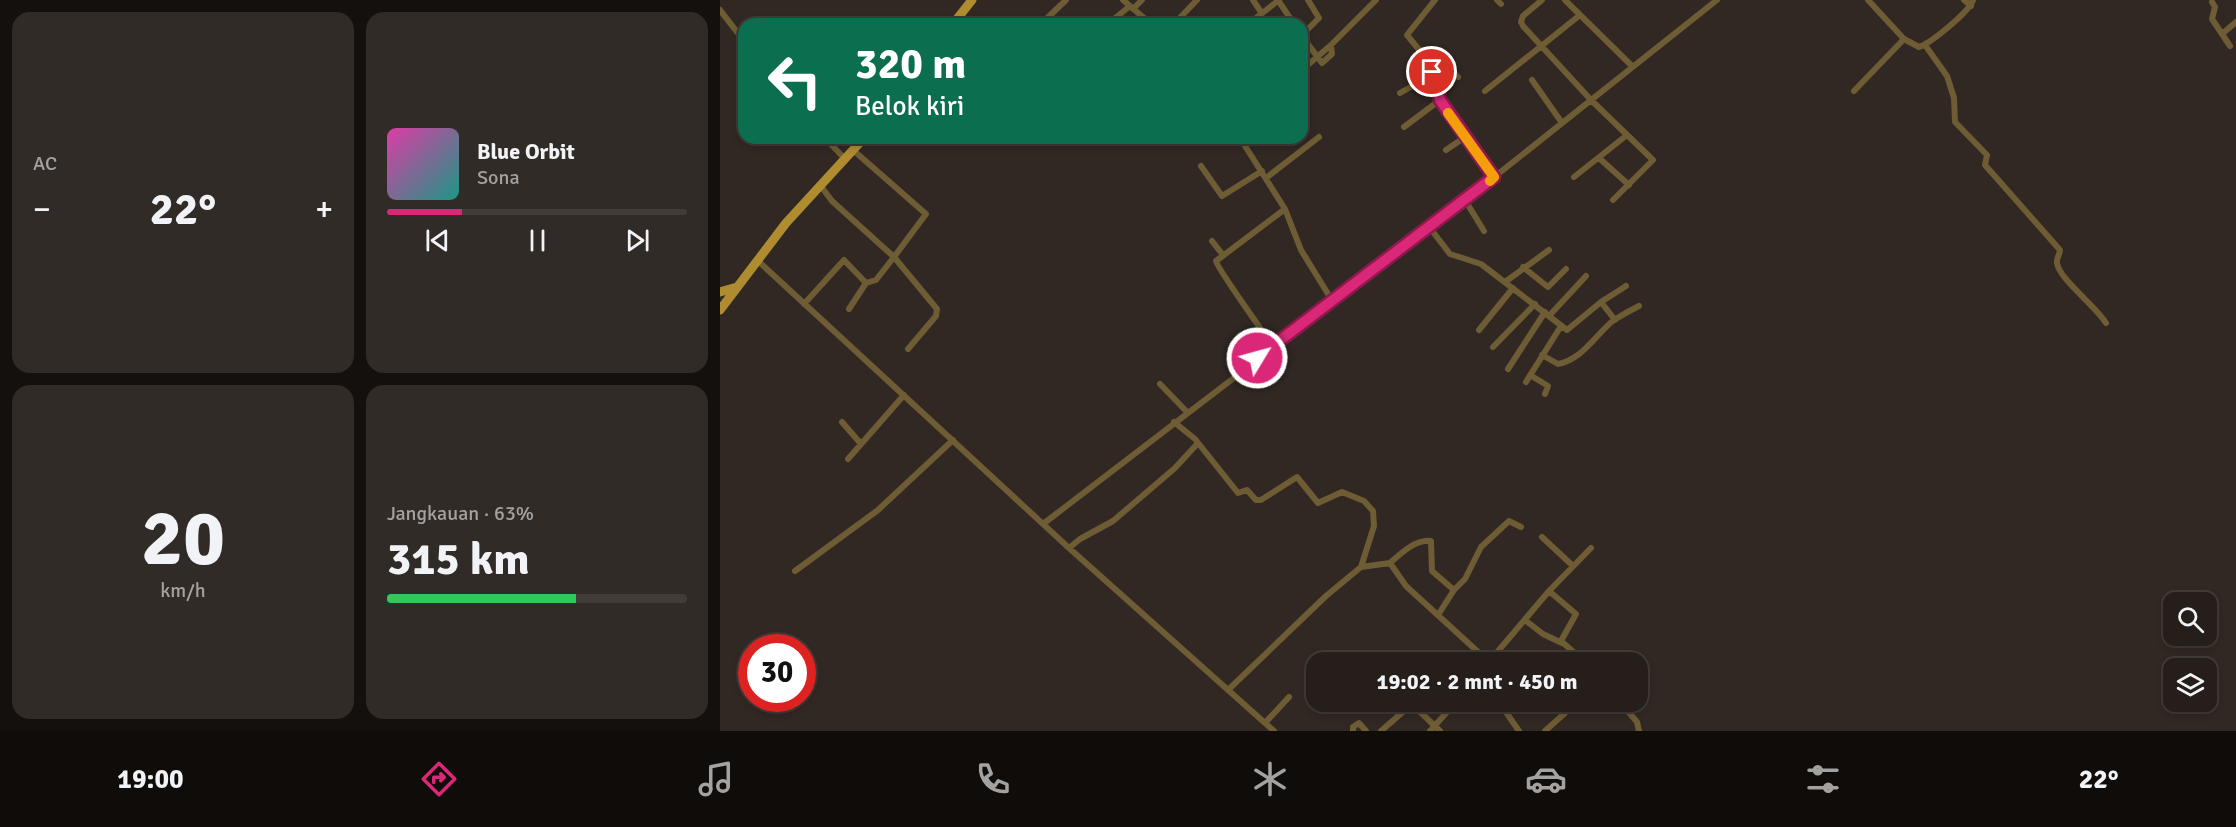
<!DOCTYPE html>
<html lang="id">
<meta charset="utf-8">
<style>
:root{--surface:#251e1a;--page:#312b27;--text:#f1f3f6;--muted:#a3a2a2;--line:#423c39;--accent:#db2777}
body{margin:0;font-family:Signika,sans-serif;background:var(--page);color:var(--text);height:100vh;display:flex;flex-direction:column;font-size:22px;white-space:nowrap}
*{box-sizing:border-box;margin:0}
p{font-size:20px;color:var(--muted)}
.icon{flex:none;width:33px;height:33px;fill:none;stroke:currentColor;stroke-width:2;stroke-linecap:round;stroke-linejoin:round}
.map{position:relative;flex:1;overflow:hidden}
.side{display:flex;flex-direction:column;gap:12px;padding:12px;background:#14100e;width:720px}
.side>*{flex:none}
.hud{position:absolute;left:18px;top:18px;width:570px;height:126px;border-radius:18px;box-shadow:0 3px 9px #0003,0 0 0 2px var(--line);background:#0b6e4f;color:#fff;overflow:hidden}
.fabs{position:absolute;left:1443px;top:592px;display:grid;gap:12px}
.fabs a{display:grid;place-items:center;width:54px;height:54px;border-radius:12px;background:var(--surface);box-shadow:0 3px 9px #0003,0 0 0 2px var(--line);font-size:30px}
.speed{position:absolute;left:18px;top:634px;display:flex;gap:12px;font-size:30px;font-weight:700;text-align:center}
.speed>*{display:grid;place-content:center;width:78px;height:78px;border-radius:50%;background:var(--surface);box-shadow:0 3px 9px #0003,0 0 0 2px var(--line);line-height:1}
.speed .limit{border:9px solid #d22;background:#fff;color:#111}
.pin{position:absolute;display:grid;place-items:center;width:51px;height:51px;color:#fff;margin:-26px;border:3px solid #fff;border-radius:50%;box-shadow:0 2px 6px #0007}
.me{position:absolute;width:66px;margin:-33px;rotate:53deg;stroke-linejoin:round;filter:drop-shadow(0 0 4px #0008)}
.turn{display:flex;align-items:center;gap:21px;height:126px;padding:0 18px;font-size:27px}
.turn .icon{width:78px;height:78px;stroke-width:2.5}
.turn b{display:block;font-size:42px;line-height:51px}
.big{font-size:45px;font-weight:700;line-height:1.1}
.side .tile{flex:1;display:flex;flex-direction:column;justify-content:center;gap:9px;min-width:0;padding:0 21px;border-radius:18px;background:var(--page)}
.side .dial{align-items:center;gap:0}
.dial b{font-size:78px;line-height:1}
.song{display:flex;align-items:center;gap:18px}
.cover{width:72px;height:72px;border-radius:9px;background:linear-gradient(135deg,hsl(320 70% 55%),hsl(170 70% 35%))}
.played{height:6px;border-radius:3px;background:linear-gradient(90deg,var(--accent) 25%,var(--line) 25%)}
.keys{display:flex;justify-content:space-around;direction:ltr}
.heat{display:flex;justify-content:space-between;align-items:center;font-size:33px;direction:ltr}
.charge{height:9px;border-radius:4px;background:linear-gradient(90deg,#34c759 63%,var(--line) 0)}
.side .tiles{flex:1;display:grid;gap:12px;grid-template-columns:repeat(2,1fr)}
.trip{position:absolute;left:586px;top:652px;width:342px;height:60px;border-radius:18px;background:var(--surface);box-shadow:0 3px 9px #0003,0 0 0 2px var(--line);font-weight:700;line-height:60px;text-align:center}
.menu{display:flex;height:96px;justify-content:space-around;align-items:center;background:#0f0c0a;color:var(--muted)}
.menu .icon{width:42px;height:42px}
.menu .current{color:var(--accent)}
.menu b{font-size:27px;color:var(--text)}
main{display:flex;flex:1;min-height:0}
.map>svg:first-child{display:block}
.lines{fill:none;stroke-linecap:round;stroke-linejoin:round}
.street{stroke:#6d5c34;stroke-width:6}
.primary{stroke:#b08c30;stroke-width:9}
.route-casing{stroke:#8e194d;stroke-width:15}
.route{stroke:#db2777;stroke-width:10}
.slow{stroke:#f59e0b;stroke-width:10}
</style>
<main>
<section class="side">
<div class="tiles">
<div class="tile"><p>AC</p>
<div class="heat"><a>−</a><b class="big">22°</b><a>+</a></div>
</div>
<div class="tile">
<div class="song"><i class="cover"></i><div><b>Blue Orbit</b><p>Sona</p></div></div>
<div class="played"></div>
<div class="keys"><svg class="icon" aria-label="previous" viewBox="0 0 24 24"><path d="M18 5L8 12l10 7zM5 5v14"/></svg><svg class="icon" aria-label="pause" viewBox="0 0 24 24"><path d="M8 5v14M16 5v14"/></svg><svg class="icon" aria-label="next" viewBox="0 0 24 24"><path d="M6 5l10 7-10 7zM19 5v14"/></svg></div>
</div>
<div class="tile dial"><b>20</b><p>km/h</p></div>
<div class="tile"><p>Jangkauan · 63%</p><b class="big">315 km</b><div class="charge"></div></div>
</div>
</section>
<div class="map">
<svg width="1516" height="731" viewBox="0 0 1516 731">
<rect width="100%" height="100%" fill="#312823"/>
<g class="lines">
<path class="street" d="M403 0 431 24
M533 0 541 12
M558 0 574 24
M715 0 687 35 705 57 720 100 774 177
M777 0 781 4
M822 0 803 16 801 22 803 26 871 100 933 160 893 200
M845 0 913 67
M1148 0 1184 39 1199 47C1211 43 1249 12 1253 0
M1244 0 1251 6
M1492 2 1495 7 1492 19 1510 46
M413 9 422 0
M0 10 24 41
M321 24 346 0
M388 24 410 6
M454 24 477 0
M537 24 536 18 559 0
M1502 34 1516 22
M582 35 599 18 588 0
M582 36 602 63 612 54 611 45 656 0
M1205 45 1227 76 1234 98 1235 122 1267 155 1265 165 1340 250C1340 254 1336 259 1337 263 1339 279 1375 305 1386 323
M582 70 611 45
M712 72 725 63 738 77
M812 80 842 123
M765 91 860 15
M1134 91 1184 39
M680 93 712 75
M684 127 720 100
M105 138 125 159
M520 138 565 209 581 250 613 302
M133 150 206 214 174 257 217 309 216 316 188 349
M726 150 745 137
M879 158 909 185
M481 166 502 196 542 171
M854 177 907 135
M546 178 599 137
M100 185 112 201 174 257 156 280 146 283
M745 200 764 231
M710 228 730 254 761 264 847 330 881 302 895 320
M492 241 503 255
M37 260 349 548 554 731
M803 267 828 287 846 269
M785 282 829 250
M881 302 906 286
M84 304 124 260 146 283 129 309
M829 316 866 276
M759 330 793 288
M553 347C545 334 496 267 496 261L565 209
M773 347 815 304
M822 355 838 364C862 360 876 334 894 320 902 315 911 310 919 306
M788 369 825 312
M810 375 828 386 825 394
M806 382 841 326
M440 384 467 412
M122 422 141 444
M454 422 475 439 518 493 527 490 536 500H541L577 477 598 503 622 492 644 501 653 511 654 526 641 567 606 596 508 690
M128 459 184 395
M323 524 710 228 997 0
M822 537 853 566
M349 548 360 539 393 521 455 468 478 443
M670 563C681 553 696 539 711 541L712 571 734 590 718 615
M641 567 670 563 686 586 769 662
M75 571 158 510 233 440
M734 590 745 579 761 547 789 521 801 527
M829 591 856 614 841 641 866 663
M805 620 823 634 842 643
M768 663 829 591 871 548
M779 702 799 731
M900 702 917 722 919 731
M545 723 569 697
M633 731V727L639 723 646 731
M661 731 692 704 720 731
M710 731 736 702
M825 731 845 713"/>
<path class="primary" d="M233 24 252 0
M0 292 17 287
M0 310 66 223 144 138"/>
</g>
<g class="lines">
<defs>
<path id="route" d="M537 358 774 177 720 100 712 72"/>
</defs>
<use href="#route" class="route-casing"/>
<use href="#route" class="route"/>
<path class="slow" d="M728 113 774 177 770 181"/>
</g>
</svg>
<div class="fabs">
<a><svg class="icon" aria-label="search" viewBox="0 0 24 24"><circle cx="10" cy="10" r="6"/><path d="M15 15l6 6"/></svg></a>
<a><svg class="icon" aria-label="layers" viewBox="0 0 24 24"><path d="M12 4l9 5-9 5-9-5zM3 14l9 5 9-5"/></svg></a>
</div>
<div class="speed"><div class="limit">30</div></div>
<div class="pin" style="left:712px;top:72px;background:#d93025"><svg class="icon" aria-label="arrive" viewBox="0 0 24 24"><path d="M6 21V4h12l-3 4 3 4H6"/></svg></div>
<svg class="me" style="left:537px;top:358px" viewBox="-20 -20 40 40"><circle r="17" fill="#db2777" stroke="#fff" stroke-width="3"/><path d="M0-11L8 9 0 5-8 9z" fill="#fff"/></svg>
<div class="trip">19:02 · 2 mnt · 450 m</div>
<div class="hud">
<div class="turn"><svg class="icon" aria-label="left" viewBox="0 0 24 24"><path d="M17 20v-9H6M10 6l-5 5 5 5"/></svg><div><b>320 m</b>Belok kiri</div></div>
</div>
</div>
</main>
<nav class="menu">
<b>19:00</b>
<svg class="icon current" aria-label="directions" viewBox="0 0 24 24"><path d="M12 3l9 9-9 9-9-9zM9 14v-3h6M13 9l2 2-2 2"/></svg>
<svg class="icon" aria-label="music" viewBox="0 0 24 24"><path d="M9 18V5l10-2v13"/><circle cx="6" cy="18" r="3"/><circle cx="16" cy="16" r="3"/></svg>
<svg class="icon" aria-label="phone" viewBox="0 0 24 24"><path d="M5 4h4l2 5-3 2q2 4 5 5l2-3 5 2v4C11 20 4 13 5 4z"/></svg>
<svg class="icon" aria-label="climate" viewBox="0 0 24 24"><path d="M12 3v18M4 7l16 10M4 17L20 7"/></svg>
<svg class="icon" aria-label="car" viewBox="0 0 24 24"><path d="M5 17H2v-5l4-1 3-4h7l3 4 3 1v5h-3M9 17h6M6 11h13"/><circle cx="7" cy="17" r="2"/><circle cx="17" cy="17" r="2"/></svg>
<svg class="icon" aria-label="filters" viewBox="0 0 24 24"><path d="M4 7h16M4 17h16"/><circle cx="9" cy="7" r="2"/><circle cx="15" cy="17" r="2"/></svg>
<b>22°</b>
</nav>
